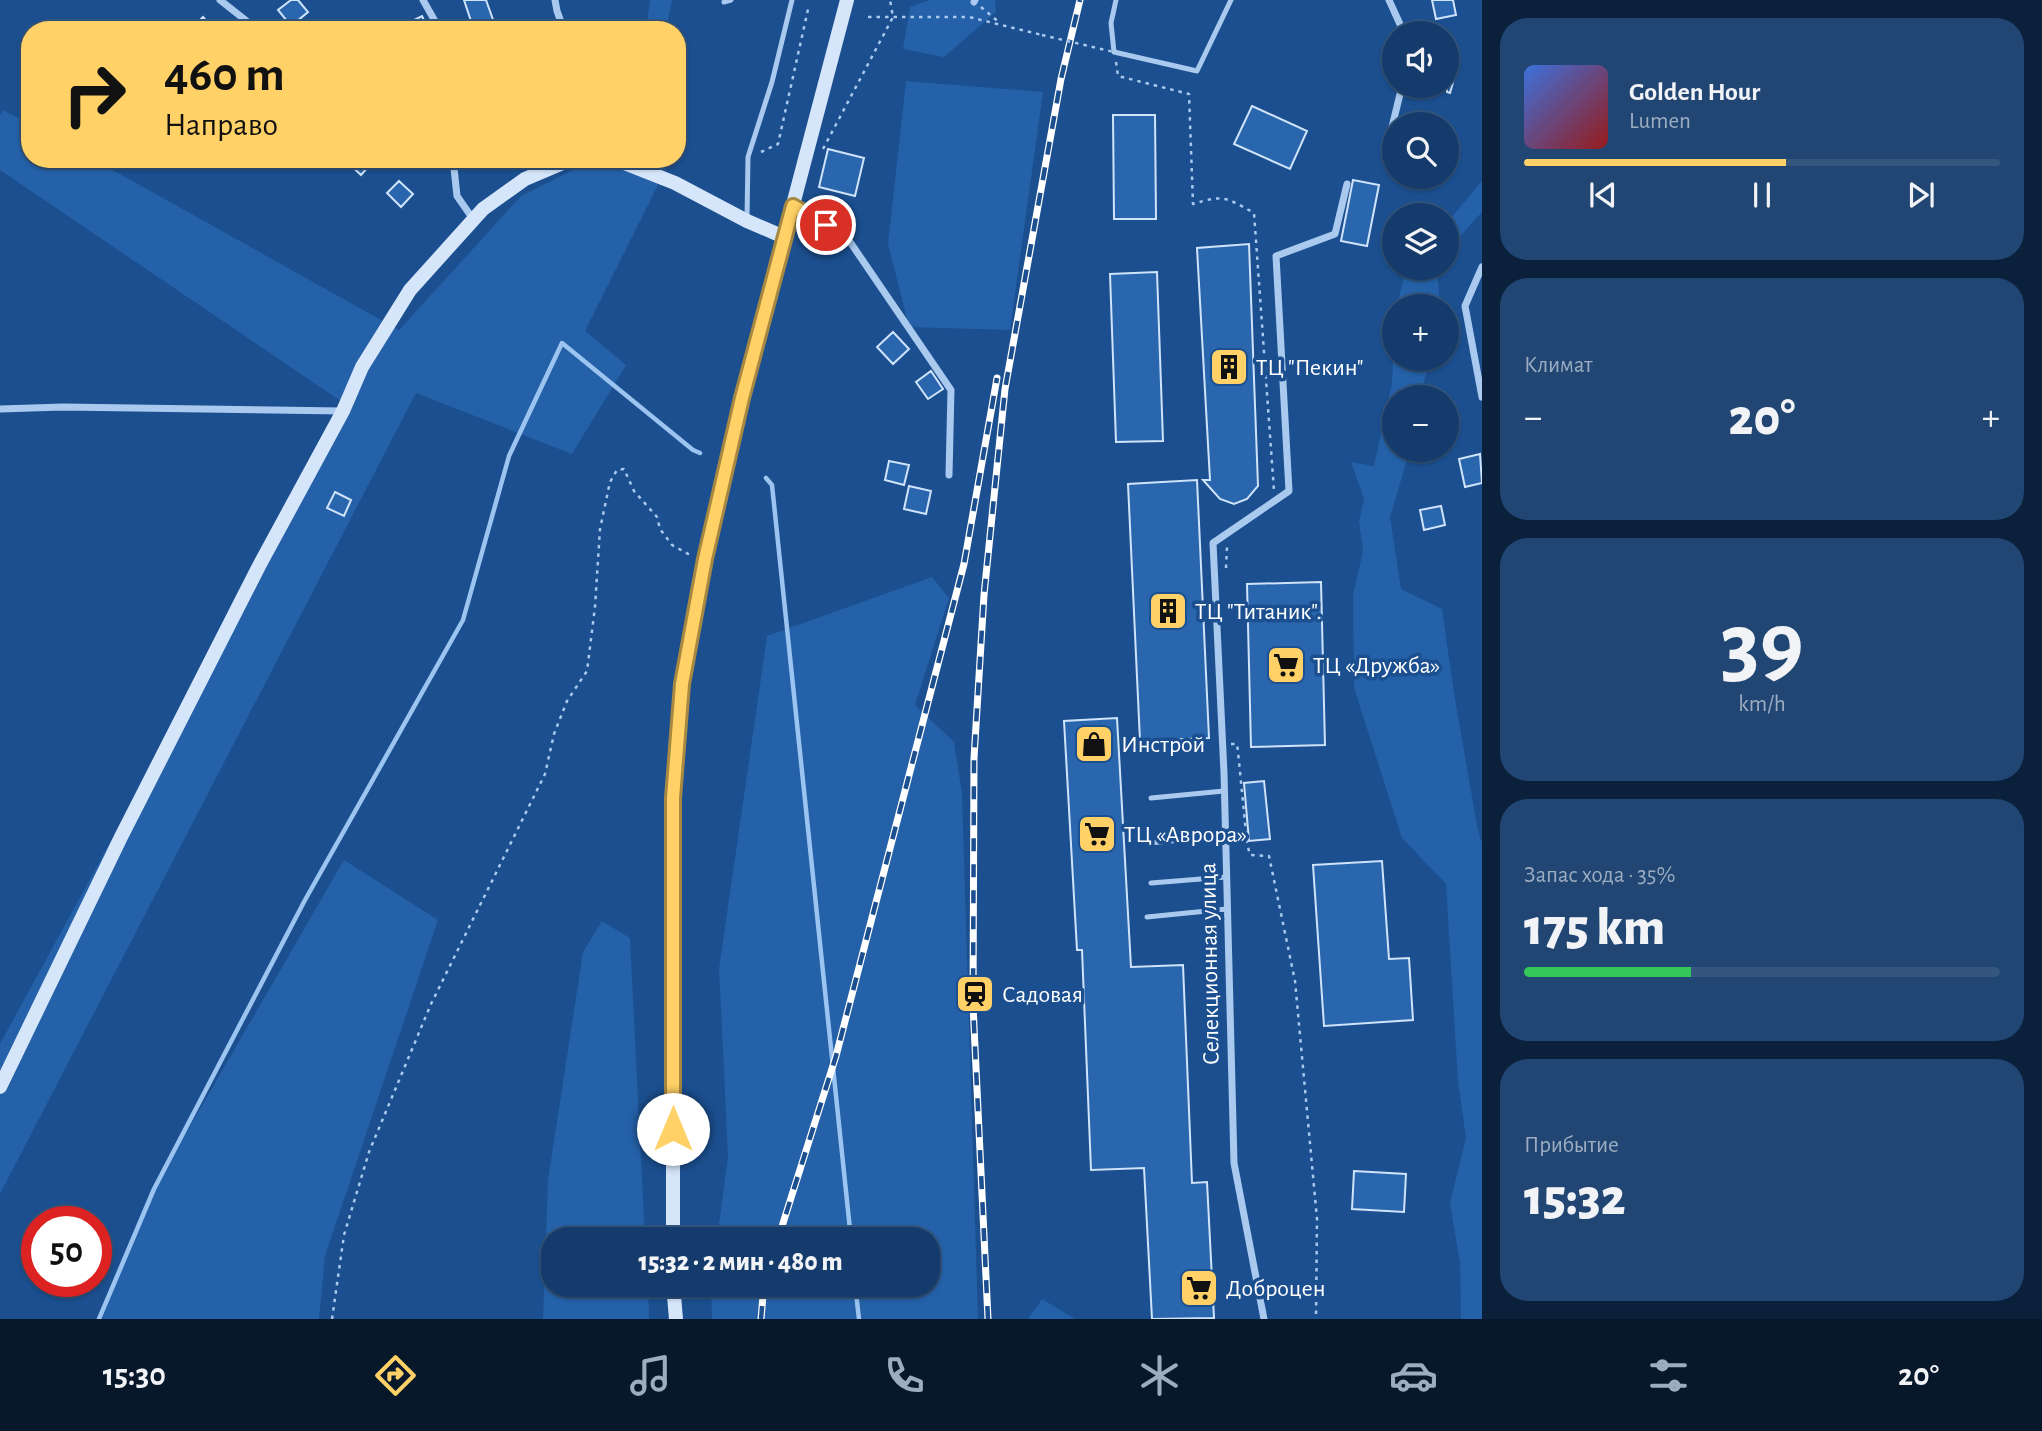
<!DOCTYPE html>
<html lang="ru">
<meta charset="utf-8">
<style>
:root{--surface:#143b6b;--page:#214673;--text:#f1f3f6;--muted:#9dadc1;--line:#33557e;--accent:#ffd166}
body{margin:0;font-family:"Alegreya Sans",sans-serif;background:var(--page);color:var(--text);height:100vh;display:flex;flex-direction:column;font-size:26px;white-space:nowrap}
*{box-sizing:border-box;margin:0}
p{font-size:23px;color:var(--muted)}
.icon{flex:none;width:38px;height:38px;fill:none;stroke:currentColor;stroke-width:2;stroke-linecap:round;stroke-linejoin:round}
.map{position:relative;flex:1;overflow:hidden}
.panel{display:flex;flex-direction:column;gap:18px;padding:18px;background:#0b203b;width:560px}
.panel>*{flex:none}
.top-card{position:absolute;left:21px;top:21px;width:665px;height:147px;border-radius:28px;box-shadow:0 2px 5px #0004,0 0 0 2px var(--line);background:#ffd166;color:#111;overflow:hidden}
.buttons{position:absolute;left:1382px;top:21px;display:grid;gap:14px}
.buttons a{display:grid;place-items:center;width:77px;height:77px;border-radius:50%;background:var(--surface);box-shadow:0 2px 5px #0004,0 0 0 2px var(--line);font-size:35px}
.speed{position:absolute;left:21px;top:1206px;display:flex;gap:14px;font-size:35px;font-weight:700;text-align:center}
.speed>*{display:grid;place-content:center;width:91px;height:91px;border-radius:50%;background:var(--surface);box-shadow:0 2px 5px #0004,0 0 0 2px var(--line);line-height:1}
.speed .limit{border:10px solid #d22;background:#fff;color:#111}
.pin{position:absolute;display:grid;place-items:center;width:60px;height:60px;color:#fff;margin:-30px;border:4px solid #fff;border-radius:50%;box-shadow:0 2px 7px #0007}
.me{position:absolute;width:77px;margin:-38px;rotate:0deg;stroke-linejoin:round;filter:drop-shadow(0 0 5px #0008)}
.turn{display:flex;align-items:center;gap:24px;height:147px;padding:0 28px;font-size:32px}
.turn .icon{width:91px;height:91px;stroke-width:2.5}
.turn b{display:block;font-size:49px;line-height:60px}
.big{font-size:52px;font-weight:800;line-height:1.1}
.panel .tile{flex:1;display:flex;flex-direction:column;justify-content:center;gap:10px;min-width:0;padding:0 24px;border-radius:28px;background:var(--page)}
.panel .dial{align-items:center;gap:0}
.dial b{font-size:91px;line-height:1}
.song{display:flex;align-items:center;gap:21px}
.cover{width:84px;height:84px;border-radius:10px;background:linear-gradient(135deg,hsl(220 70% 55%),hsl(0 70% 35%))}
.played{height:7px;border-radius:4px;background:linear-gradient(90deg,var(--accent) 55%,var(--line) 55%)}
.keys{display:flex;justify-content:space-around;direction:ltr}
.heat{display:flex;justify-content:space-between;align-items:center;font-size:38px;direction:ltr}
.charge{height:10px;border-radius:5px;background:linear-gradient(90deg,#34c759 35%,var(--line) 0)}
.trip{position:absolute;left:541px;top:1227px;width:399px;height:70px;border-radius:28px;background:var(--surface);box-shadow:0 2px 5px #0004,0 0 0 2px var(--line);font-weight:800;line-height:70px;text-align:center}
.menu{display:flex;height:112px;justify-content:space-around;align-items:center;background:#08182b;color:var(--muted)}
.menu .icon{width:49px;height:49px}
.menu .selected{color:var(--accent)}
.menu b{font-size:32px;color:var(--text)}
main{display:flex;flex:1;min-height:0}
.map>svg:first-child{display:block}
.green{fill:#2461a8}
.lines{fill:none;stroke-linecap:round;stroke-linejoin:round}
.stream{stroke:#9cc4f0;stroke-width:4.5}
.building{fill:#2a66ad;stroke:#cfe3fa;stroke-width:2}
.path{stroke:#a9c9ee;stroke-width:2.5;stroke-dasharray:3.5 5;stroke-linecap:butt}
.lane{stroke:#a9c9ee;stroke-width:5}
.street{stroke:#a9c9ee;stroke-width:7}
.secondary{stroke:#d6e6fa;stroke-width:14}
.rail-casing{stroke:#fff;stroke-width:7}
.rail{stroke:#1b4f8f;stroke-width:4.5;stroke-dasharray:13;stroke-linecap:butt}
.path-bridge{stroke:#a9c9ee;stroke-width:2.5;stroke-dasharray:3.5 5;stroke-linecap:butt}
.route-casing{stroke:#a68842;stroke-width:18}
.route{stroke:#ffd166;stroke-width:12}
.labels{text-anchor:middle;stroke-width:7;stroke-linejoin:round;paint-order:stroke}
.poi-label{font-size:24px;fill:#fff;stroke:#1b4f8f;text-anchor:start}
.street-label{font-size:24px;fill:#fff;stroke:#1b4f8f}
</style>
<main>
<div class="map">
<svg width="1482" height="1319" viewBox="0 0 1482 1319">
<rect width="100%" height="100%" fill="#1b4f8f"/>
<path class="green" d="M650 0H672L666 30H646Z
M929 0H995L996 12 944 57 903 49 910 7Z
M906 81 1043 92 1010 330 909 327 888 244Z
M3 110 30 124V159H93L399 330 521 196 595 159H671L585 331 626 365 572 454 416 393 0 1194V1044L348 406 0 170V115Z
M1482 181V212L1447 251V220L1451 218Z
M1406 268H1437L1440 306H1397Z
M1395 319V359H1429L1421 397H1395V450H1410L1390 517 1401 589 1442 609 1454 693 1478 831 1482 843V1319H1461L1460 1263 1450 1203 1466 1138 1458 1081 1446 884 1402 838 1354 688 1353 595 1363 551 1359 521 1364 499 1351 462 1374 466 1392 383Z
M932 577 949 598 915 705 954 742 962 793 978 1319H712L711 1285 928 1284V1239H717L728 1156 719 969 767 636Z
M344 860 438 920 325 1256 319 1319H102L145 1204Z
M602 921 630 938 645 1239H553V1284L648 1285 649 1319H543L548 1180 583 952Z
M1042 1299 1075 1319H1028Z"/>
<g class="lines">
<path class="stream" d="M766 478 772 485 851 1239
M855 1284 859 1319
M99 1319 154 1189 305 900 463 620 509 456 562 343 693 450 700 453"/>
</g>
<path class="building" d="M291 0H298L308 12 291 26 278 10Z
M464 0H486L496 28 489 30H474Z
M1432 0H1453L1456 15 1436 19Z
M422 16 428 30H394Z
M203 17 214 30H190Z
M1447 58 1459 62 1450 93 1447 92Z
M1252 106 1307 131 1290 169 1234 144Z
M1113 115H1155L1156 219H1114Z
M828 149 864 158 855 196 819 187Z
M344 159H375L361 175Z
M1353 180 1379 185 1367 246 1341 241Z
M399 181 413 194 401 207 387 193Z
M1249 244 1258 486 1247 499 1234 504 1220 499 1203 480H1210L1197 248Z
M1157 272 1163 441 1116 442 1110 274Z
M893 332 909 349 893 364 877 347Z
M931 371 943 389 928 399 916 382Z
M1480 454 1482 483 1465 487 1459 459Z
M889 461 909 465 904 485 885 480Z
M1197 480 1209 738 1140 741 1128 484Z
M909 486 931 491 926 514 904 509Z
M335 492 351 500 344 516 327 508Z
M1441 506 1445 525 1424 530 1420 510Z
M1321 582 1325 745 1251 747 1247 584Z
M1117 718 1131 967 1183 965 1192 1183 1207 1182 1214 1318 1152 1319 1144 1168 1091 1170 1082 950H1077L1064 721Z
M1264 781 1270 839 1249 841 1244 783Z
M1382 861 1389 959 1409 958 1413 1020 1324 1026 1313 865Z
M1354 1171 1406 1174 1404 1212 1352 1209Z"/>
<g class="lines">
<path class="path" d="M981 7 1000 23
M868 17H969L1042 35
M1116 62 1118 76 1189 94 1193 204C1224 194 1227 198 1254 213L1274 491
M823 149 893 17 890 0
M761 152 778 144 809 5
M1226 568 1227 547 1230 545
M1231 744H1237L1238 752 1247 843 1250 855 1269 856 1295 981 1317 1219 1316 1319
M332 1319 344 1235 369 1152 431 1004 545 774 554 734 567 701 587 671 595 607 600 529 610 482 617 470 624 469 634 491 657 517 660 529 672 545 692 556"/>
<path class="lane" d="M1116 0 1111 23 1114 52 1197 71 1231 0
M724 2 731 0
M747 218 748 157 772 82 792 0
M1151 798 1224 791
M1149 843 1225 836
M1151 883 1226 877
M1147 917 1227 909"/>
<path class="street" d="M220 0 258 30
M423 0 440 30
M555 0 557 11 564 30
M1389 0 1404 33
M974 2 975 0
M1390 135 1402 86
M453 159 457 196 473 219
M793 206 846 236 951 390 949 475
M1482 267 1465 306 1482 397
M0 409 63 407 342 411
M1264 1319 1234 1163 1224 773 1213 543 1289 491 1276 256 1335 234 1347 184"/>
<path class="secondary" d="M614 159 675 183 747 221 784 237
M0 1087 121 837 259 566 343 411 362 367 410 290 483 209 525 179 572 159
M673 1239V798L682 684 705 559 742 398 847 0
M673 1284 676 1319"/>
<defs>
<path id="rail" d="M778 1239 836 1056 964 564 997 378
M761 1319 764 1284
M988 1319 973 1005 974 758 984 595 1005 389 1061 79 1080 0"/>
</defs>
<use href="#rail" class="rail-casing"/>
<use href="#rail" class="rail"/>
<path class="path-bridge" d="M1042 35 1114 52"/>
</g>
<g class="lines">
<defs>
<path id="route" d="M673 1129V798L682 684 705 559 742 398 793 206 826 225"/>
</defs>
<use href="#route" class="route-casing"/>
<use href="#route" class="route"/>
</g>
<defs>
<symbol id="building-square" viewBox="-11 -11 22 22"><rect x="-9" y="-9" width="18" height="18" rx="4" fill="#ffd166" stroke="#1b4f8f"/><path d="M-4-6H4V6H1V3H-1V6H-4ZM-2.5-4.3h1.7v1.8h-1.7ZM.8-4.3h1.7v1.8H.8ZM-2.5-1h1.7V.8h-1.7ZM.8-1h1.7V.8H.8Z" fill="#111"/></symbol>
<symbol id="supermarket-square" viewBox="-11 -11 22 22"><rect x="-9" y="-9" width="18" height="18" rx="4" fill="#ffd166" stroke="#1b4f8f"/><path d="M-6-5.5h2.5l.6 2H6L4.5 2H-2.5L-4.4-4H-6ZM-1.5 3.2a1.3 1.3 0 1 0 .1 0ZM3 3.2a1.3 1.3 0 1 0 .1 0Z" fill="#111"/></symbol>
<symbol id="shop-square" viewBox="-11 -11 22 22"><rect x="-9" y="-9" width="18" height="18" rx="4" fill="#ffd166" stroke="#1b4f8f"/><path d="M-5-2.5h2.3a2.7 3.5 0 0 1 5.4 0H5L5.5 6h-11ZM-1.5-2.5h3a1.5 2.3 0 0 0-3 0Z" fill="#111"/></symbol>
<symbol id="station-square" viewBox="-11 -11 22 22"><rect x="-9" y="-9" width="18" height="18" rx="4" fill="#ffd166" stroke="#1b4f8f"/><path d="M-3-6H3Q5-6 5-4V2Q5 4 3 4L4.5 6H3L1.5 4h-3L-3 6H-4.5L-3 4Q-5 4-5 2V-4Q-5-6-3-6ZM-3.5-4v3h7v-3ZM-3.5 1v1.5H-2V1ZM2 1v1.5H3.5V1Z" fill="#111"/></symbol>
</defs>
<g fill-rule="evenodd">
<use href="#building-square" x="1207" y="345" width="44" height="44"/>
<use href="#building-square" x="1146" y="589" width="44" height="44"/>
<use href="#supermarket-square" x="1264" y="643" width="44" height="44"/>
<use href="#shop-square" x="1072" y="722" width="44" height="44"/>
<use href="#supermarket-square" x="1075" y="812" width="44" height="44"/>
<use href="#station-square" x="953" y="972" width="44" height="44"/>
<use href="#supermarket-square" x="1177" y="1266" width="44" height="44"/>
</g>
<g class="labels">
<g class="poi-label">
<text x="1256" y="375">ТЦ "Пекин"</text>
<text x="1195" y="619">ТЦ "Титаник".</text>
<text x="1313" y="673">ТЦ «Дружба»</text>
<text x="1121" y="752">Инстрой</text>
<text x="1124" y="842">ТЦ «Аврора»</text>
<text x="1002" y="1002">Садовая</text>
<text x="1226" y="1296">Доброцен</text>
</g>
<g class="street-label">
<text transform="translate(1209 964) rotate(-91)" y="8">Селекционная улица</text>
</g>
</g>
</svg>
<div class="buttons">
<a><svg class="icon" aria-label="sound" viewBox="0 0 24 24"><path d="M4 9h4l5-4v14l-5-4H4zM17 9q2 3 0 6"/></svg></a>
<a><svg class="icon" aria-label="search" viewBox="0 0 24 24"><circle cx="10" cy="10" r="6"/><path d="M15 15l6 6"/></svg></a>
<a><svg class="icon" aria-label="layers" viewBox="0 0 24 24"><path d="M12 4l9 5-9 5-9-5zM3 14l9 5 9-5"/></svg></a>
<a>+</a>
<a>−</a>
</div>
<div class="speed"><div class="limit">50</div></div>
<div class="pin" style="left:826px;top:225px;background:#d93025"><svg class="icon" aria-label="arrive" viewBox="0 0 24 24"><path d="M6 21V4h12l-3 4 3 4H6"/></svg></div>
<svg class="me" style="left:673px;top:1129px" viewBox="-20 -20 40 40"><circle r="19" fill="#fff"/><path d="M0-13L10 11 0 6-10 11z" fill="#ffd166"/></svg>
<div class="trip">15:32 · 2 мин · 480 m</div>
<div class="top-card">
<div class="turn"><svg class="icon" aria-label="right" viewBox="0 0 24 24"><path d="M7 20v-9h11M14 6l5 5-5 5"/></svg><div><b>460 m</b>Направо</div></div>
</div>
</div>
<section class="panel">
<div class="tile">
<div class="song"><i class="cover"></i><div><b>Golden Hour</b><p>Lumen</p></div></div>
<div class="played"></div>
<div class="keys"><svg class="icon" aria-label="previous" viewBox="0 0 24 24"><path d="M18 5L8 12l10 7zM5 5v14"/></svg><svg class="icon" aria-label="pause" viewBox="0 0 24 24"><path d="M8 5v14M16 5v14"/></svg><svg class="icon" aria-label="next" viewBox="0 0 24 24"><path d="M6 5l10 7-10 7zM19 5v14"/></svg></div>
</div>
<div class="tile"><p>Климат</p>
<div class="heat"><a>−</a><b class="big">20°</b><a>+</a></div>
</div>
<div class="tile dial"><b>39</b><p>km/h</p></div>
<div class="tile"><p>Запас хода · 35%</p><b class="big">175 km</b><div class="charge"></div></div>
<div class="tile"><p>Прибытие</p><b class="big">15:32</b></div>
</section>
</main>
<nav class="menu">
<b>15:30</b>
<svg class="icon selected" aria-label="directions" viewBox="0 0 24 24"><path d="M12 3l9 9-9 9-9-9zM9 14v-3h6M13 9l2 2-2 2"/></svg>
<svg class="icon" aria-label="music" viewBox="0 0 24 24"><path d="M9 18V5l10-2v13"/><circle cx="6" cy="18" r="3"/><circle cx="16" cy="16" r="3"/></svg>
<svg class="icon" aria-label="phone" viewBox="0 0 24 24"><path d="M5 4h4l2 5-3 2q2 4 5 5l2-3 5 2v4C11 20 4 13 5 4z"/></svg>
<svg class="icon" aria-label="climate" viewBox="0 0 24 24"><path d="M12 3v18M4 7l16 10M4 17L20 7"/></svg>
<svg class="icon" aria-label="car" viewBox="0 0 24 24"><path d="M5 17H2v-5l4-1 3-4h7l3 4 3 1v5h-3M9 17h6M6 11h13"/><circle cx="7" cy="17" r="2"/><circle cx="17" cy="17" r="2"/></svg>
<svg class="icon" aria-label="filters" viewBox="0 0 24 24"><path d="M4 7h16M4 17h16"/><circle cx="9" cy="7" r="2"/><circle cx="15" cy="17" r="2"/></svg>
<b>20°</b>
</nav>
